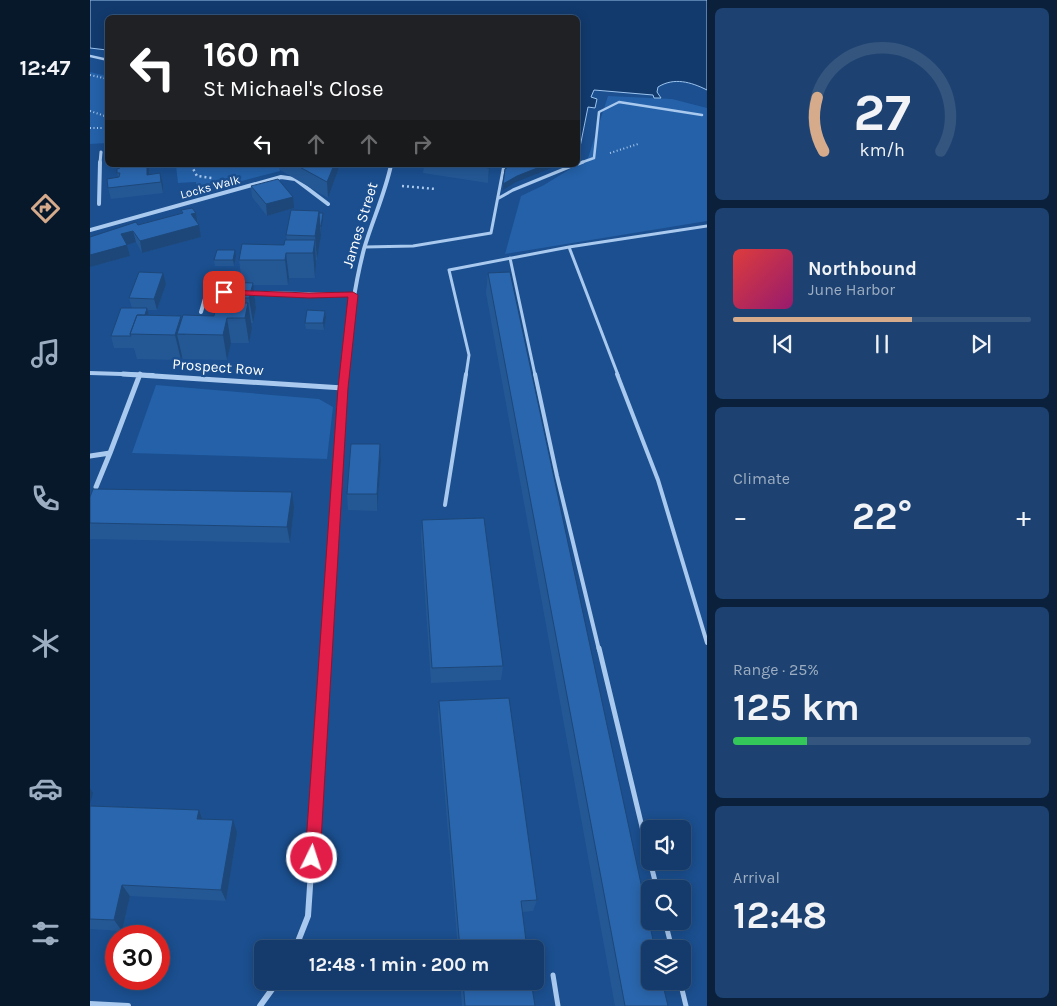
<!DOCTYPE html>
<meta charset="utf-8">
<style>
:root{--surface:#143b6b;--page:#1d4271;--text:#f1f3f6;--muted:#9dadc1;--line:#33557e;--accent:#d6ab8b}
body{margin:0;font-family:Karla,sans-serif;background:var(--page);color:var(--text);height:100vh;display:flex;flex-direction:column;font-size:19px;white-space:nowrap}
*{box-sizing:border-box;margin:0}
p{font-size:16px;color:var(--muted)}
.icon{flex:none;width:28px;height:28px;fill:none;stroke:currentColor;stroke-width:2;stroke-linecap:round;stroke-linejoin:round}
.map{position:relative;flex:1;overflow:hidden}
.details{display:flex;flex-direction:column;gap:8px;padding:8px;background:#0b203b;width:350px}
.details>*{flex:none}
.hud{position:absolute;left:15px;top:15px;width:475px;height:152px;border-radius:8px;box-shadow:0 2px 12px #0003,0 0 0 1px var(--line);background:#202124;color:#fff;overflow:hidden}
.controls{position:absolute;left:551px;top:820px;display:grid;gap:10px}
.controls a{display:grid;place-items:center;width:50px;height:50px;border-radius:8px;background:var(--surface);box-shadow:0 2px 12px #0003,0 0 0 1px var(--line);font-size:25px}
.speed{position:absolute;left:15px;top:925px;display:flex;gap:10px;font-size:25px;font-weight:700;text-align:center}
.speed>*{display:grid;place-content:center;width:65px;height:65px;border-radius:50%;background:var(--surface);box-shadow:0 2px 12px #0003,0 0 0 1px var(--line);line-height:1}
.speed .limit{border:8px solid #d22;background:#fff;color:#111}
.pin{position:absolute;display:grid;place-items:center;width:42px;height:42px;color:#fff;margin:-21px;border-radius:10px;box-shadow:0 2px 8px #0006}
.me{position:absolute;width:55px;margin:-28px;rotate:4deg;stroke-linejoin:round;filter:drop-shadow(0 0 4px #0008)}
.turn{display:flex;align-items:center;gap:18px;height:105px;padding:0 15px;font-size:22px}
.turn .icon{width:65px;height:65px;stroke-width:2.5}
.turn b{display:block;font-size:35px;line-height:42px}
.lanes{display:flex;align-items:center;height:48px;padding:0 15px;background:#0003;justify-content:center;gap:25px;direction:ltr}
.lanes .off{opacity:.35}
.big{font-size:38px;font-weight:700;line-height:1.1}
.details .tile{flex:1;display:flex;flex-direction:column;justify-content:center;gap:8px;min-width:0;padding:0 18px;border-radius:8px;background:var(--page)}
.details .dial{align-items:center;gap:0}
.dial svg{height:130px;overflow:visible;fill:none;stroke:var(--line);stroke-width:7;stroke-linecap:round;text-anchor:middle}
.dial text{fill:var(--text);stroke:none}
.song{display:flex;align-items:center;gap:15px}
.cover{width:60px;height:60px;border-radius:8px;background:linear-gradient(135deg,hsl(0 70% 55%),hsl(320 70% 35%))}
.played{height:5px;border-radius:2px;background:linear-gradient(90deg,var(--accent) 60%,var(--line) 60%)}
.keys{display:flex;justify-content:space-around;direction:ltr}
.heat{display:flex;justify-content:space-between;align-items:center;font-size:28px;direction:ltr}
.charge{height:8px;border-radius:4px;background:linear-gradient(90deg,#34c759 25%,var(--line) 0)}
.trip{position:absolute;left:164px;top:940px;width:290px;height:50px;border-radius:8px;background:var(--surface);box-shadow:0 2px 12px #0003,0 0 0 1px var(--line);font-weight:700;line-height:50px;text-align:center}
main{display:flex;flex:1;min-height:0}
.tabs{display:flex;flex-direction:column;width:90px;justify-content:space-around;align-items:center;background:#08182b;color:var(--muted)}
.tabs .icon{width:35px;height:35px}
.tabs .active{color:var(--accent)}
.tabs b{font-size:22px;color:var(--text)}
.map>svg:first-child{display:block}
.green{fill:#2461a8}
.water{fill:#123a6d;stroke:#9cc4f0}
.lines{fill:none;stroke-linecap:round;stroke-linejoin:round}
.path-far1{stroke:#a9c9ee;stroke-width:2;stroke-dasharray:1 2.5;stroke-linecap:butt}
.path{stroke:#a9c9ee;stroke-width:2.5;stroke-dasharray:2 3;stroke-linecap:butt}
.lane-far3{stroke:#a9c9ee;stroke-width:2.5}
.lane-far2{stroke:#a9c9ee;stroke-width:3}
.lane-far1{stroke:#a9c9ee;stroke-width:4}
.lane{stroke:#a9c9ee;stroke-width:5}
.street-far3{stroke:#a9c9ee;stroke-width:3}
.street-far2{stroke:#a9c9ee;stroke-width:4}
.street-far1{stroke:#a9c9ee;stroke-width:5}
.street{stroke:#a9c9ee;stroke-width:6}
.wall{fill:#245895}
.shaded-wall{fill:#1d4779}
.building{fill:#2a66ad;stroke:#1d4779}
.route{fill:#e11d48;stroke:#92132f}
.labels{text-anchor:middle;stroke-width:5;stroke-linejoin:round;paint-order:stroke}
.far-street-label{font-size:12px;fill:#fff;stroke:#1b4f8f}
.street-label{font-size:15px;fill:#fff;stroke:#1b4f8f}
</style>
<main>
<nav class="tabs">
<b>12:47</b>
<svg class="icon active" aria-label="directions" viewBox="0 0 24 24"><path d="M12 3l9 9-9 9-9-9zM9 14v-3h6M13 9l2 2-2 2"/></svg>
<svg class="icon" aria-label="music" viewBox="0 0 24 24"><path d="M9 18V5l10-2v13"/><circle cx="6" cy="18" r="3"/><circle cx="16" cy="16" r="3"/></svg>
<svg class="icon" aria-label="phone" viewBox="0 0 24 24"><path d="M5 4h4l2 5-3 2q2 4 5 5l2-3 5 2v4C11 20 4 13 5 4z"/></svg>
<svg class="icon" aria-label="climate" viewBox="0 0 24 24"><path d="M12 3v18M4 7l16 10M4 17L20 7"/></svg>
<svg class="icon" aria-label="car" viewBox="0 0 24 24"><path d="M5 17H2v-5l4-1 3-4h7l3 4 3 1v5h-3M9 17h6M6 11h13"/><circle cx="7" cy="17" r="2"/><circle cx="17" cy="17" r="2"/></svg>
<svg class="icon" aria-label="filters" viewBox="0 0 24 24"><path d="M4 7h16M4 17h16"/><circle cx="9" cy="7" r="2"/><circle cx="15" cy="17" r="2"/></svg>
</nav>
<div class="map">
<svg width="617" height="1006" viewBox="0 0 617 1006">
<rect width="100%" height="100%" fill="#1b4f8f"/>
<path class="green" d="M0 72 17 76V143L0 144Z
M518 96 582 99 617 108V221L415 254 431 196 454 185 498 158Z
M86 165H189L190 171 106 193V182L88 183Z
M66 385 229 399 243 407 237 459 42 453Z"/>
<path class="water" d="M0 0H617V90C601 82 584 77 568 87L567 92 571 98H564L563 95 504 90 501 97 507 99 505 108 498 107 490 147 488 150V18H18L17 50 0 48Z"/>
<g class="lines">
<path class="path-far1" d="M0 75 18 79
M0 111 18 117
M0 128H18
M520 153 548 144"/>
<path class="path" d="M101 165 107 176 122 178
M312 186 346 189"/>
<path class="lane-far3" d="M0 56 18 60
M490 163 504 158 509 112 529 102 612 115"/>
<path class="lane-far2" d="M488 164 493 162
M409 198 423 190 484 165
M275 247 323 246 401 233 414 165
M479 247 528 375
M420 258 445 375
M376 375 379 355 359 270 479 247 617 226"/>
<path class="lane-far1" d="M445 374 467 476 509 650
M527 374 568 480 617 643
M355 505 376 374"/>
<path class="lane" d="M509 648 560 860
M560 861 567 889
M575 921 582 949
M463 975 468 1006
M590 981 596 1006"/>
<path class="street-far3" d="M10 163 11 152"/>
<path class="street-far2" d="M9 204 10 162
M0 230 191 177 205 179 238 204
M117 292 135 293
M159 293 263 295
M111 312 121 278
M0 373 63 375
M254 375C259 332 263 291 274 249 282 221 295 194 301 165"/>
<path class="street-far1" d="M33 374 253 388
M0 456 20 453 50 374
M6 487 20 453
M236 650 255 374"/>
<path class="street" d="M205 949 218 916 236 648
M0 1004 38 1006
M170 1006 188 981"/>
</g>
<path class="wall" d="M29 165H59L60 174 70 173 73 184V193L21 199 18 188 28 177 27 173 30 168Z
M189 165H250L238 198 190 170Z
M334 165H400L398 183 333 173Z
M161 186 204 208 177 216 162 197Z
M91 210 106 213 111 237 52 253 46 242 37 245 40 256 0 267V237L92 213Z
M229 211V213H233V219L227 260H226L225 278H199L198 285H163L166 308 163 323H161L162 328 159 343H141L137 360 93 359 92 356 91 360 47 359 44 348H24L21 336 42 308 39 298 76 284 67 310H57L59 315 91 316 92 319 124 316 129 303 128 298 152 283 149 260 194 245 197 240 196 235Z
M146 256 144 266H125L124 260Z
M398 273 578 1006H525L396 293Z
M235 311 236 317 234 330 216 329 215 323Z
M290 444 291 461 287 511 258 510 257 494Z
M0 497 204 508 200 543 0 539Z
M332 520 413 666 411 680 341 683 331 536Z
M349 701 447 900 443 911 432 912 437 949H368L348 715Z
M0 806 109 810 113 819 147 833 136 901 40 896 32 931 0 929Z
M370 981H441L445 1006H372Z"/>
<path class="shaded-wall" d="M57 165H59L60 183 57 175Z
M244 165H250L238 198 237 182Z
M400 165 399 175 398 183 399 168Z
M455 165H469L426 182 413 190V184L427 176Z
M70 173 73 184V193L71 182Z
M203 197 204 208 177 216 176 204Z
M229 211 231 235 227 260 225 236Z
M106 213 108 225 101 214Z
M233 213V219L231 232V226Z
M109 225 111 237 52 253 50 241Z
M43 231 46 242 37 245 40 256 0 267V255L31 234Z
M225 240 226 264 225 278 223 253Z
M145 250 146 256 144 266 143 260Z
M196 253 199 278 198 285 195 260Z
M73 273 76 284 67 310 64 299Z
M163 283 166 308 163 323 159 298Z
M158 303 162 328 159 343 155 318Z
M57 308 60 320 48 334Z
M235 311 236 317 234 330 233 323Z
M91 316 95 335 87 334 92 356 91 360 85 335Z
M137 318 141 343 137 360 133 335Z
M290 444 291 461 287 511V494Z
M202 492 204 508 200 543 197 527Z
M0 788 3 793 0 804Z
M109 810 114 823 107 819Z
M143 820 147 833 136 901 131 890Z
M32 885 40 896 32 931 24 920Z"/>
<path class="building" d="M30 165H57V175L70 173 71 182 18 188 17 179 29 177 30 173H27V169L30 168Z
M206 165H244L237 182Z
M383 165H400L399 168Z
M424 165H455L427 176 413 184 415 169 420 166Z
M188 179 203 197 176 204 161 186Z
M102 208 106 213 101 214 109 225 50 241 43 231 31 234 37 245 0 255V237L46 222 48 225 93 213 91 210Z
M201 210 229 211 225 236 196 235Z
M229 213H233L231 226H230Z
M195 240H225L223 253H196L195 260H149L152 244 194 245Z
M127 250H145L143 260H124Z
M49 272 73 273 64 299 39 298Z
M420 272 565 949H560V981H572L578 1006H535L398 273Z
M132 282 163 283 159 298H128Z
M127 303H158L155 318H137L133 335 87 334 93 315 124 316Z
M31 308H57L55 315H47L40 334 41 336H21Z
M217 310 235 311 233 323H215Z
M47 315 91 316 85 335 40 334Z
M261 444H290L287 494H257Z
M3 489 202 492 197 527 0 523V497Z
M394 518 413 666 342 668 332 520Z
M419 698 447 900 431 901 437 949H370L349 701Z
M0 806 109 810 107 819 143 820 131 890 32 885 24 920 0 919Z
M373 981H441L445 1006H375Z"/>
<path class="route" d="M134 290 219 293 263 292 268 295 258 388 230 858 228 864 222 866 217 864 215 858 248 388 258 297 219 298 131 294V291Z"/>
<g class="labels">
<g class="far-street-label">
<text transform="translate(120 187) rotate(-15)" y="4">Locks Walk</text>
</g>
<g class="street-label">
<text transform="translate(270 225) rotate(-73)" y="5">James Street</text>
<text transform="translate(128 367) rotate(4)" y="5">Prospect Row</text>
</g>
</g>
</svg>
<div class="controls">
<a><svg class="icon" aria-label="sound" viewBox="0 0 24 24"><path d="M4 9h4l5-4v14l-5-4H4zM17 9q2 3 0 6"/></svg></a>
<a><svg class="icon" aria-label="search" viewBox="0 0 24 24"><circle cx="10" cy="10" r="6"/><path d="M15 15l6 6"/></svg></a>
<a><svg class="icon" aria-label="layers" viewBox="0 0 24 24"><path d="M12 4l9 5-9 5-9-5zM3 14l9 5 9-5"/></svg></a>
</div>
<div class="speed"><div class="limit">30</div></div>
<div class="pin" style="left:134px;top:292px;background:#d93025"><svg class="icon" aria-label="arrive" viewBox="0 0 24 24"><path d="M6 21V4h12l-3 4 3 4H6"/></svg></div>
<svg class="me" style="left:222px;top:858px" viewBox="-20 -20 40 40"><circle r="17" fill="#e11d48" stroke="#fff" stroke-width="3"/><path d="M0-11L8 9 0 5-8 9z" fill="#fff"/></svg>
<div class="trip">12:48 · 1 min · 200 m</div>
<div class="hud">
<div class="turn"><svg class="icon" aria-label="left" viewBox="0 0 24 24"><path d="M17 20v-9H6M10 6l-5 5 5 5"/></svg><div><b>160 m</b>St Michael's Close</div></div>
<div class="lanes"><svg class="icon" aria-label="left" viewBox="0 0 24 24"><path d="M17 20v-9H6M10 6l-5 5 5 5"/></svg><svg class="icon off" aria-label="ahead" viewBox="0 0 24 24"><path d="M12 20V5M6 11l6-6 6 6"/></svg><svg class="icon off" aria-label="ahead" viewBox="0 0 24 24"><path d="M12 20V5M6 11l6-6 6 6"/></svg><svg class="icon off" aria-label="right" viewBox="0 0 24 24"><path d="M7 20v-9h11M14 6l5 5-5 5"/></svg></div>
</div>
</div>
<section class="details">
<div class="tile dial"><svg viewBox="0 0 100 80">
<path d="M14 69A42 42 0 1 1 86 69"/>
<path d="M14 69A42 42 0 0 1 10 36" stroke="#d6ab8b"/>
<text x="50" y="56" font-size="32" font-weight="700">27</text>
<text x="50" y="72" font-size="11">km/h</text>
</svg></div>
<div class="tile">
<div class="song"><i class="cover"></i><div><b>Northbound</b><p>June Harbor</p></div></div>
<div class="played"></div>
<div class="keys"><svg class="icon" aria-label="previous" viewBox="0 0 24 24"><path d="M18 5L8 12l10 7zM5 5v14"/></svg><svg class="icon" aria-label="pause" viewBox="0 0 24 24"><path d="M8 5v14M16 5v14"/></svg><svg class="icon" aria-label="next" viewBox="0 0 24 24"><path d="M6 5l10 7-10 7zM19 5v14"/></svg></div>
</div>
<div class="tile"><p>Climate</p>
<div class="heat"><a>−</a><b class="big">22°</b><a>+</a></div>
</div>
<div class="tile"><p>Range · 25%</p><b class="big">125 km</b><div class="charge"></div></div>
<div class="tile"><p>Arrival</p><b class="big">12:48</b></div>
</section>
</main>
